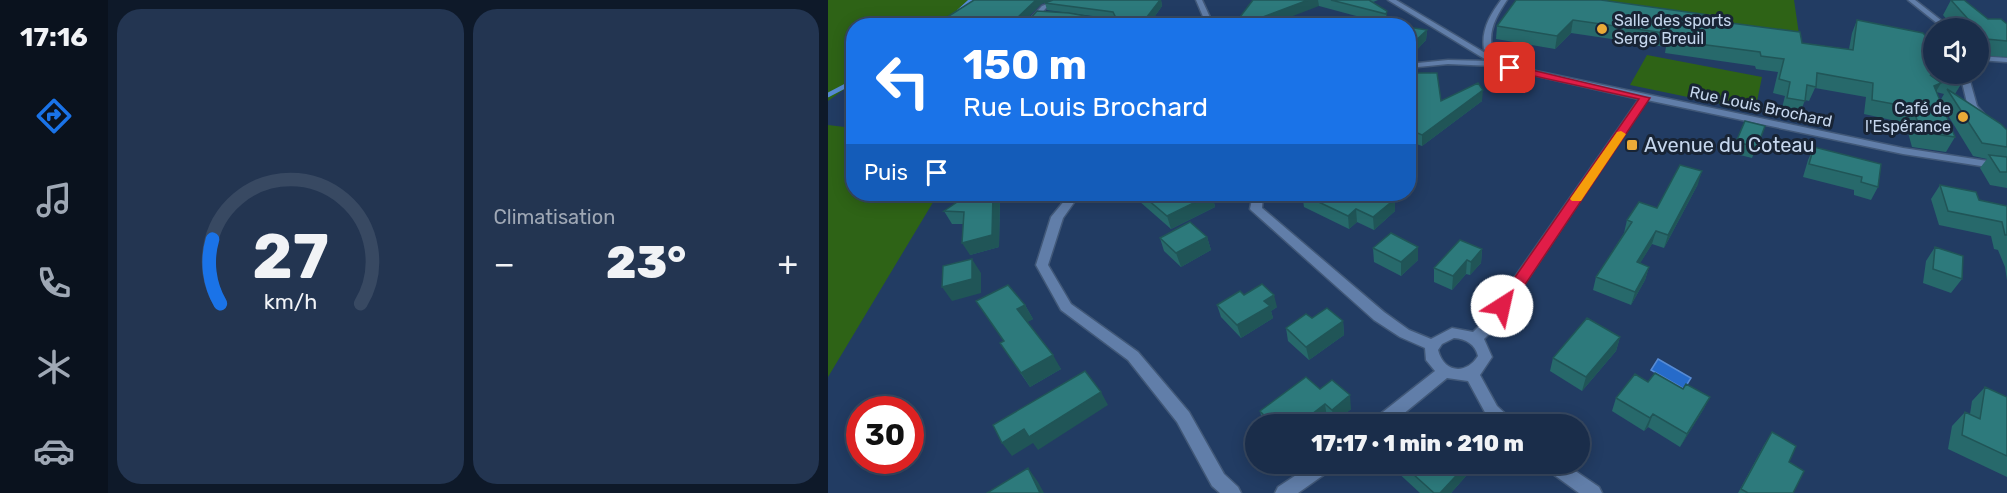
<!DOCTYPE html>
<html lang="fr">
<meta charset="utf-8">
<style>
:root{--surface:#1a2d4a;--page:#233551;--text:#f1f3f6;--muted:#9fa8b5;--line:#384962;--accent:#1a73e8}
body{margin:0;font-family:Rubik,sans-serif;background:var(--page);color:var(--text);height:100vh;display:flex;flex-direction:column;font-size:22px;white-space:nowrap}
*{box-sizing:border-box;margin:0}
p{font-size:20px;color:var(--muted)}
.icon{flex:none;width:33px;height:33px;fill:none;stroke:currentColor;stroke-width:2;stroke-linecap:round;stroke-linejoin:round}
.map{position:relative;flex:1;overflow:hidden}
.drawer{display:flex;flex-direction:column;gap:9px;padding:9px;background:#0e1929;width:720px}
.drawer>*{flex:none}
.top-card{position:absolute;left:18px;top:18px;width:570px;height:183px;border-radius:24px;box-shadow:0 3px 15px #0003,0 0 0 2px var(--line);background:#1a73e8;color:#fff;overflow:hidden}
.tools{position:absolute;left:1095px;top:18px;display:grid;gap:12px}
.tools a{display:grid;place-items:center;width:66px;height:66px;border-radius:50%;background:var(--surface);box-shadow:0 3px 15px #0003,0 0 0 2px var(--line);font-size:30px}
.speed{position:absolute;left:18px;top:396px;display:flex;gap:12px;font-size:30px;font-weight:700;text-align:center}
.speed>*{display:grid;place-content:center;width:78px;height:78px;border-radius:50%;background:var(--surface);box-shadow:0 3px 15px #0003,0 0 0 2px var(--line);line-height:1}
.speed .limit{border:9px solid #d22;background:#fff;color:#111}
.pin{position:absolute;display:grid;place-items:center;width:51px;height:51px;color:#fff;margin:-26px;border-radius:12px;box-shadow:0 3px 9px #0006}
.me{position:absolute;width:66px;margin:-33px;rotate:35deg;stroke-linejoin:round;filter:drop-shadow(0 0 4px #0008)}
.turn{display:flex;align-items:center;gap:21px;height:126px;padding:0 18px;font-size:27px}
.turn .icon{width:78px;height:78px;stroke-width:2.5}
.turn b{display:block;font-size:42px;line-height:51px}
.then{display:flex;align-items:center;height:57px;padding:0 18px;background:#0003;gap:12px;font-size:22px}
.big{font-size:45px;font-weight:800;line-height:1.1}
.drawer .tile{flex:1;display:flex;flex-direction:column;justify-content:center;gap:9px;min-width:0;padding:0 21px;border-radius:24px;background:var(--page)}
.drawer .dial{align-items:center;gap:0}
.dial svg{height:156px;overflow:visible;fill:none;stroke:var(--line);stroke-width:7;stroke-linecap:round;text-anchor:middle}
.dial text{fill:var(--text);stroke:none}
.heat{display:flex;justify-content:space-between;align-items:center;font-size:33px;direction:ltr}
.drawer .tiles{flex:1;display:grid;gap:9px;grid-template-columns:repeat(2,1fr)}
.trip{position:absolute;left:417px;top:414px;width:345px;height:60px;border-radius:30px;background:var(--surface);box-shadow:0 3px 15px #0003,0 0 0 2px var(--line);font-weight:800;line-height:60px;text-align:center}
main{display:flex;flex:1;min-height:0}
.menu{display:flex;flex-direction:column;width:108px;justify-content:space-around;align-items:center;background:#0a121e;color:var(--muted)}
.menu .icon{width:42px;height:42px}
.menu .selected{color:var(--accent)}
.menu b{font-size:27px;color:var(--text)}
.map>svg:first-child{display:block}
.green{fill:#2e6316}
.water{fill:#266bca;stroke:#568bd4;stroke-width:1.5}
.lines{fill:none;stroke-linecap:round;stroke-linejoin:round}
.stream-far1{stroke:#568bd4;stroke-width:4}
.stream{stroke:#568bd4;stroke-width:4.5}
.street-casing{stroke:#415878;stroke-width:3}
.street{fill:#617ea9;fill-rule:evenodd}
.wall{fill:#27696b;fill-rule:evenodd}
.shaded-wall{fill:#205557}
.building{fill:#2d7a7c;stroke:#205557;stroke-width:1.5}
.route{fill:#e11d48;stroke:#92132f;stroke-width:1.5}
.slow{fill:#f59e0b}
.poi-dot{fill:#eaaa38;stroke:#182435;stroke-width:2}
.labels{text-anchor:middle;stroke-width:6;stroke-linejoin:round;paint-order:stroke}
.far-poi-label{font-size:16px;fill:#c5d6ed;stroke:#182435;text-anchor:start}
.far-street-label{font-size:16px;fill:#c5d6ed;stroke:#182435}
.poi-label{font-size:20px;fill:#c5d6ed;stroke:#182435;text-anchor:start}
</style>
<main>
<nav class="menu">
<b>17:16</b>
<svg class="icon selected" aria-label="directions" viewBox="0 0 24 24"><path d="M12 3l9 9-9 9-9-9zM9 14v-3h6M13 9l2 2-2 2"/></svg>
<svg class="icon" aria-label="music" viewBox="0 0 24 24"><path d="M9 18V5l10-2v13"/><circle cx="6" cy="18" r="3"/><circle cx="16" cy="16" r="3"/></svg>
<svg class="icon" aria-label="phone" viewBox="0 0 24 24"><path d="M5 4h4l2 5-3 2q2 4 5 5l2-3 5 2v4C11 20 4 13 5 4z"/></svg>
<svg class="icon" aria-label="climate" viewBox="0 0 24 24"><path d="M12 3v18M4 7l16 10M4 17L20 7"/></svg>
<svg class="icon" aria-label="car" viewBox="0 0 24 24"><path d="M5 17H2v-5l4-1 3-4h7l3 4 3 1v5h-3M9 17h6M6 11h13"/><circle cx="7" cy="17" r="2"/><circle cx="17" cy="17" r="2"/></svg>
</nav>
<section class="drawer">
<div class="tiles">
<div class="tile dial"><svg viewBox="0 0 100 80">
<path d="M14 69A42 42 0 1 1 86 69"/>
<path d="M14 69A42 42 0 0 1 10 36" stroke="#1a73e8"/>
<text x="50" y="56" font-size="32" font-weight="700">27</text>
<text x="50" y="72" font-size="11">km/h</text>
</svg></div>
<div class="tile"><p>Climatisation</p>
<div class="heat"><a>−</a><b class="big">23°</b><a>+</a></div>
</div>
</div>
</section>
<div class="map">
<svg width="1179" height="493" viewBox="0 0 1179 493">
<rect width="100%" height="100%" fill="#223c63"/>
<path class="green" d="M0 0H147L111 25 26 26 25 83 0 101Z
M751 0H966L971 34Z
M819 55 934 77 927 111 802 85Z
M0 125 25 128 26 194H110L0 377Z"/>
<path class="water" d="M830 359 863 378 856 389 823 370Z"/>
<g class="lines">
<path class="stream-far1" d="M131 11 143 0
M20 84 26 81"/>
<path class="stream" d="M0 95 23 83"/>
<defs>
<path id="street" d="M230 0H240L218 8 202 26H195L214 6Z
M368 0H374L386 26H379Z
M560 0H568L669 60 656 49C653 30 662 15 673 0H679C669 15 660 30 664 48L677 59 670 61V63L1075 148 1179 164V170L1075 154 819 100 667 328 656 339 664 357 652 375 669 406 683 419 685 424H667L659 416 640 381 619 378 563 424H544L546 419 607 371 598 360 597 348 572 337 546 320 424 211 422 209 425 194H435L434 208 556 312 581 330 603 339 624 328 645 332 657 320 811 99 665 66 620 64 580 68V64L620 60 660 61ZM626 338C638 339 647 344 650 356 638 375 616 373 610 350L614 344Z
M1080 0H1087L1123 28H1115Z
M1150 56 1179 58V62L1150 60Z
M1132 74H1140L1149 106 1160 118 1158 120H1152L1140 107Z
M242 194H252L235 218 220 265 243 304 310 352 361 412 396 474 410 487 413 493H392L384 486 349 422 300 360 233 310 208 265 223 217Z
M485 464H506L504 469 470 493H447L450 487Z
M716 464H737L771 487 774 493H751L718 469Z"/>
</defs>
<use href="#street" class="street-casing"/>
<use href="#street" class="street"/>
</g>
<path class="wall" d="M146 0H224L213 4 197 20 285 21 287 19 219 10 217 3 333 0 334 6 320 26H105Z
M425 0H550L545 2 559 11V20L558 24 491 6Z
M688 0 903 23 974 43 1021 49 1024 33 1029 20 1135 81 1127 94 1179 130V188L1162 185 1152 168 1159 159 1145 156 1113 104 1127 137 1118 152 1084 147 1079 129 1070 127 1068 121 1036 114 1038 97 987 88 981 101 977 100 971 116 953 112 957 96 945 93 950 72 928 69 927 66 837 53 838 47 743 33 727 49 668 39 669 26ZM1108 92 1116 94 1112 101Z
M1123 0 1160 19 1179 24V57L1150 55V28H1126L1115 15Z
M580 27 599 30 598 40 584 55H580Z
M580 73 613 101H654L594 146 580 141Z
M937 126 924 158 904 153 908 142Z
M986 147 1050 187 1043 200 1026 195V190L975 177 980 160Z
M870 184 836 248 824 244 812 263 821 267 817 280 803 305 765 290 768 277 796 233 799 220 829 208Z
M1112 185 1151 200 1179 206V280L1177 267 1170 250 1166 249 1163 236 1111 225 1103 199Z
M141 194H172L171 247 142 255 135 224H124L116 211Z
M303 194H384L387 207 343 229Z
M474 194 567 211 546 230 529 222 521 229 476 207Z
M379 237 383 250 353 267 336 251 332 238Z
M1107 247 1134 279 1123 293 1095 283 1098 261Z
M545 248 590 260 573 276 546 262Z
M654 249 653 263 642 275 638 274 624 290 606 282V268Z
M416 295 449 307 443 311 445 318 413 338 393 317 389 305Z
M148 301 197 305 205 319 199 322 233 369 202 387 172 343 176 341Z
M484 318 515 321 516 335 481 360 460 341 458 328Z
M792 337 788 351 754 391 722 371 725 358Z
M820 382 855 389 882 397 875 410 852 447 820 427 816 431 784 411 788 398Z
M1157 387 1179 397V477L1120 449 1124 426 1137 412 1142 414 1144 401Z
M492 389 523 409 506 423 499 418 491 424H435L432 411Z
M944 432 961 462 965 493H910L936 445Z
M566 464H639L638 476 623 493H592L566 469Z"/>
<path class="shaded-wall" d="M208 0H224L213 4 193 24 190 20V17Z
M328 0H333L334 6 320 26H312Z
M480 0H490L491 6 439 26H411Z
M559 11V20L558 24V14Z
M745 20 743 33 727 49 729 36Z
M599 30 598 40 584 55V44Z
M1113 83 1105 97 1106 86Z
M655 90 654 101 594 146V135Z
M874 171 870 184 836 248 840 235Z
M165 194H172L171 247 142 255 134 243Z
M384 194 387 207 343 229 339 216Z
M567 199V211L546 230 545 217Z
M528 209 529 222 521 229 520 216Z
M828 231 824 244 805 275 809 262Z
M379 237 383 250 353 267 348 253Z
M590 247V260L573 276V262Z
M654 249 653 263 642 275 643 262Z
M144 259 153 273V293L124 301 114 287Z
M639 260 638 274 624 290 625 276Z
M821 267 817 280 803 305 807 292Z
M446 295 449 307 443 311 445 318 413 338 409 325 436 301Z
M197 305 205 319 198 323 189 309Z
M515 321 516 335 481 360 478 347Z
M792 337 788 351 754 391 758 377Z
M225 355 233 369 202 387 193 373Z
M273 392 280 405 210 450 205 443 184 456 174 443 196 429Z
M522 395 523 409 506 423 504 410Z
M882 397 875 410 852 447 859 434Z
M497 404 499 418 491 424H471Z
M825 414 820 427 816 431 822 418Z
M639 464 638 476 623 493H612Z
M200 468 210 482 216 493H212Z"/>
<path class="building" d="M146 0H208L190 17V20H201L209 11 241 13 285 21 288 18 285 12 217 3 225 0H332L312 26H105Z
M425 0H480L411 26H405Z
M503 0H541L559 11 558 14Z
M688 0H773L902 18 903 23 972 32 974 43 1025 50 1029 20 1095 33 1106 45V74H1129L1135 81 1102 75 1113 83 1106 86 1127 137 1093 132 1087 114 1078 112 1076 106 1044 100 1045 83 989 73 988 87 979 85 977 101 959 98 962 82 951 79 956 59 933 56 932 52 840 40 844 34 745 20 729 36 669 26Z
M1123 0H1136L1160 19H1173L1179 24V41L1158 39 1150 31V28H1148Z
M580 27 599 30 584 44H580Z
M580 73H609L613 101 650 83 655 90 594 135 580 129V83H587L580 80Z
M1119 89 1173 124 1179 130V147L1154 143Z
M917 121 937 126 929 147 908 142Z
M986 147 1053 164 1050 187 1033 182 1034 177 981 164Z
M1161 155 1179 157V172H1172Z
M852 165 874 171 840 235 828 231 809 262 821 267 807 292 768 277 804 222 799 220 811 202 829 208Z
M1112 185 1148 192 1151 200 1179 206V235H1177L1174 222 1120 211Z
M141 194H165L164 235 134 243 136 212 116 211Z
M313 194H384L339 216Z
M474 194H556L567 199 545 217 528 209 520 216Z
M362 222 379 237 348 253 332 238Z
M563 233 590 247 573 262 545 248Z
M632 240 654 249 643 262 639 260 625 276 606 268Z
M1107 247 1135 256 1134 279 1105 269Z
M144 259V279L114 287 115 266Z
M434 284 446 295 436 301 442 306 409 325 389 305 412 291 416 295Z
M180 285 197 305 189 309 225 355 193 373 172 343 176 341 148 301Z
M499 308 515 321 478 347 458 328 478 314 484 318Z
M759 318 792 337 758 377 725 358Z
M257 371 273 392 201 437 196 429 174 443 165 425Z
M827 373 855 389 858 384 882 397 859 434 825 414 822 418 788 398 807 374 820 382Z
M478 377 492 389 504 380 522 395 504 410 497 404 471 424H444L432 411Z
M1157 387 1179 397V456L1134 435 1137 412 1152 419Z
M944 432 968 446 961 462 976 471 965 493H920L913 489Z
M574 464H639L612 493H606Z
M200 468 212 493H159Z"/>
<path class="route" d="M682 65 822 98 680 310H669L667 306 669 303 811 99 679 70V66Z"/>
<path class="slow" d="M793 131 798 134 753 201H744L742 199 744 196 789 132Z"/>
<g class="poi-dot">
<circle cx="774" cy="29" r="6"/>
<circle cx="1135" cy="117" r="6"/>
<rect x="798" y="139" width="12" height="12" rx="3"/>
</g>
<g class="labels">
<g class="far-poi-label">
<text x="786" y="26">Salle des sports<tspan x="786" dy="18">Serge Breuil</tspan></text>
<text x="1123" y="114" text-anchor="end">Café de<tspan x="1123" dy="18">l'Espérance</tspan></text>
</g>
<g class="far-street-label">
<text transform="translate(933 106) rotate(12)" y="6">Rue Louis Brochard</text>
</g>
<g class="poi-label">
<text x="816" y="152">Avenue du Coteau</text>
</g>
</g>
</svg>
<div class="tools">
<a><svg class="icon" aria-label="sound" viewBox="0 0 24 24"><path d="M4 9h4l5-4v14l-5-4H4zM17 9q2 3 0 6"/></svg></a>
</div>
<div class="speed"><div class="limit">30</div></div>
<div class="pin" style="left:682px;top:68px;background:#d93025"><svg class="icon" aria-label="arrive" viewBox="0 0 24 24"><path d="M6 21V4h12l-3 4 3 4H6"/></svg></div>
<svg class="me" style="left:674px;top:306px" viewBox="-20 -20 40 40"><circle r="19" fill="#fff"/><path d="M0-13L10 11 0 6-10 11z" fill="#e11d48"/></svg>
<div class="trip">17:17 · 1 min · 210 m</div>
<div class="top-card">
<div class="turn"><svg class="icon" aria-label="left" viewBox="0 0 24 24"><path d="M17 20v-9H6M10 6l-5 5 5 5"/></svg><div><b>150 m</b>Rue Louis Brochard</div></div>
<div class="then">Puis<svg class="icon" aria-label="arrive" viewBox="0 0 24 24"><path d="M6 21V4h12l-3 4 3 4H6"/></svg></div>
</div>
</div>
</main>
